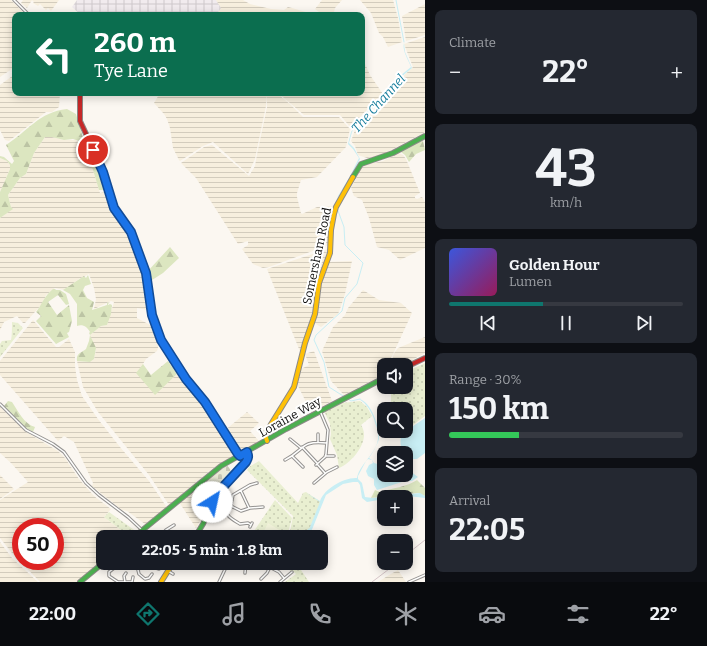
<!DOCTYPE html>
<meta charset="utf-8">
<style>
:root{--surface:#171b24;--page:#242831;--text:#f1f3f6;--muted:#9ea1a6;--line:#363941;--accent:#0f766e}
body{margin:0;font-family:Bitter,serif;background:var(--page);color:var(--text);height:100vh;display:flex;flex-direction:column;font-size:15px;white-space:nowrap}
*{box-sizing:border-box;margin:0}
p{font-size:13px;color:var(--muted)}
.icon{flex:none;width:22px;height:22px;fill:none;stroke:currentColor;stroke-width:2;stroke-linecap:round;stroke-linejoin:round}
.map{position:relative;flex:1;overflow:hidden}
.details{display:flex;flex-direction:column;gap:10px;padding:10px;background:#0d0f14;width:282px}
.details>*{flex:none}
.guide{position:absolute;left:12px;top:12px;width:353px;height:84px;border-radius:8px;box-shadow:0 2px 10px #0003;background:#0b6e4f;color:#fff;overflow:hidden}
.controls{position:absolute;left:377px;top:358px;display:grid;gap:8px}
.controls a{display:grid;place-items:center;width:36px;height:36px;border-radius:8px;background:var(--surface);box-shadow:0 2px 10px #0003;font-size:20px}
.speed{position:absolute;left:12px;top:518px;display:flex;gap:8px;font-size:20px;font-weight:700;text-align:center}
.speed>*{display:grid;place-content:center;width:52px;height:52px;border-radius:50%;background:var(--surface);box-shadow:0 2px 10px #0003;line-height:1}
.speed .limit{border:6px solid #d22;background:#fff;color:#111}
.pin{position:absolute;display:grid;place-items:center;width:34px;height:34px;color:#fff;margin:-17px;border:2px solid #fff;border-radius:50%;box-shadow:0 1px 4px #0007}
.me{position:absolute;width:44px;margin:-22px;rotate:35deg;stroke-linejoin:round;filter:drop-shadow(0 0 3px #0008)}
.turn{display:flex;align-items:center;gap:14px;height:84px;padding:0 16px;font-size:18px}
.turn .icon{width:52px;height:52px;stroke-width:2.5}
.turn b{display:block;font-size:28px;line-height:34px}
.big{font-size:30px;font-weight:700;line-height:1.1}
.details .widget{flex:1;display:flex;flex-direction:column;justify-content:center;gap:6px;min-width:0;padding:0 14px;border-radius:8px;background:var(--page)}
.details .dial{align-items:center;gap:0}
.dial b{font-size:52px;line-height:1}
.song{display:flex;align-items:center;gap:12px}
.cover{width:48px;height:48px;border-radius:6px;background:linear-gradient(135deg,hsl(230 70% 55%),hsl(330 70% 35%))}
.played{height:4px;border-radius:2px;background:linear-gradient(90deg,var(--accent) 40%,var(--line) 40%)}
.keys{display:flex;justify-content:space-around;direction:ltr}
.heat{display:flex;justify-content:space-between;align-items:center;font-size:22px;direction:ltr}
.charge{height:6px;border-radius:3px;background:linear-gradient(90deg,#34c759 30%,var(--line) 0)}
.trip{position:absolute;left:96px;top:530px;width:232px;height:40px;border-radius:8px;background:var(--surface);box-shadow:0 2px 10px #0003;font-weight:700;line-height:40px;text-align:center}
.tabs{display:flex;height:64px;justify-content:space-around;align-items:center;background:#090b0e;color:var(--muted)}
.tabs .icon{width:28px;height:28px}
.tabs .selected{color:var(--accent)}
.tabs b{font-size:18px;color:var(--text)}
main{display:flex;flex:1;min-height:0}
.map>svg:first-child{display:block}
.industrial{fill:url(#industrial-grid)}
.farmland{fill:url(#farmland-rules);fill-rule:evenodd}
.green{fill:url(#green-dots)}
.forest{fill:url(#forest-firs)}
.cemetery{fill:url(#cemetery-stones)}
.pitch{fill:#f2f3db}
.water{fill:#c8eef4}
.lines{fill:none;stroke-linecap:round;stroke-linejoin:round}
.stream{stroke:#c8eef4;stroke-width:1}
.river{stroke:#c8eef4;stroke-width:3}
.street-casing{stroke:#949290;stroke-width:3.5}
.fast-casing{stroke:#8b8986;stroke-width:6}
.slow-casing{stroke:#8b8986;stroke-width:6}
.jam-casing{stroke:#8b8986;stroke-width:6}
.street{stroke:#fefefd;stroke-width:1.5}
.fast{stroke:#4caf50;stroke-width:4}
.slow{stroke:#ffc107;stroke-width:4}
.jam{stroke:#c62828;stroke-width:4}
.rail{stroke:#d6c5c8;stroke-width:1}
.route-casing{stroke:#114b97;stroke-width:10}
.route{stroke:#1a73e8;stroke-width:7}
.labels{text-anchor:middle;stroke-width:4;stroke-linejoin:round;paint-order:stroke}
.street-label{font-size:12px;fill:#0d0d0d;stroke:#fff}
.water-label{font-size:13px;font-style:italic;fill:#187e9d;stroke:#fff}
</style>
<main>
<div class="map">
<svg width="425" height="582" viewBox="0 0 425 582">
<defs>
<pattern id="industrial-grid" width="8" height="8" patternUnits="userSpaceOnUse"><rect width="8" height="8" fill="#f1ebee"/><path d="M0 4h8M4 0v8" fill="none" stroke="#cdc8cb"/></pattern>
<pattern id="farmland-rules" width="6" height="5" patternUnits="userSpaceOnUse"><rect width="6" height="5" fill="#f7efde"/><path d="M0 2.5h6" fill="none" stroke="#d3ccbd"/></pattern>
<pattern id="green-dots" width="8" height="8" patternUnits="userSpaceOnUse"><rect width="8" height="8" fill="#e9efd1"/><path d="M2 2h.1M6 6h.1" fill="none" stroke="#c7ccb2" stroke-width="1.8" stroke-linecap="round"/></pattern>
<pattern id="forest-firs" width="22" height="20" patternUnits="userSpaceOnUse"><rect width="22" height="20" fill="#dce6c0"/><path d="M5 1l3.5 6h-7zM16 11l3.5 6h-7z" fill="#bcc4a4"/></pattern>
<pattern id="cemetery-stones" width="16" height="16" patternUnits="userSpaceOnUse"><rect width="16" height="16" fill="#eaead6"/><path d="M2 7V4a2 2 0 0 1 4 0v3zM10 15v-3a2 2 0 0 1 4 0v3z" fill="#c8c8b6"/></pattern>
</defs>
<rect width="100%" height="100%" fill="#fbf7f1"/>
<path class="industrial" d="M77 0H216L222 8 216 15H81L72 7Z"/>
<path class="farmland" d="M0 0H11L26 15H15V67L0 77Z
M23 0H59L51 11 48 8 46 10 40 4 38 6 33 3 34 2 32 0 27 8 21 3Z
M216 0H243L250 4 271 9 284 10 288 7 292 8 316 15H216L221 8Z
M322 0H342L335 8 334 12 326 15 319 12 315 9Z
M360 0H393L398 18 402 42 388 47 383 37 379 33 371 13Z
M425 4V35L406 41 402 16Z
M425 37V132L380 156 367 158 358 155 355 146 351 141 355 130 391 92 395 84 413 67 404 44Z
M362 57 370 75 383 94 355 122 351 128 340 115H304L278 93H362Z
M15 74V93H60L59 107 52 112H46L9 141 5 140 0 130V85Z
M160 93H267L266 106 255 159 248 174 213 142 203 146 180 161 179 160 173 148 170 128 167 119 164 114 154 103Z
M267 93 278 94 291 105 303 117H339L350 129 346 147 317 177 301 180 297 193V197L301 213 302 214 317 207 333 206 329 229V245L269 267 263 268 253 264 250 260 242 249 248 245V241L238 244 196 178 181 163 204 147 212 145 249 176 255 166 257 154 267 107Z
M45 137H52L64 140H75L81 143 93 170 100 193 106 192 112 207 128 231 147 282 150 305 147 310 137 308V318L154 327 160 341 157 351 146 359 143 364 155 394 177 374 168 361 171 360 196 392 236 454 212 469 169 505 149 475 98 412 83 387 77 361 90 362 94 359 96 350 90 335 101 326 107 325 114 302 111 301 94 309 96 299 94 288 89 274 79 279 64 290 55 288 46 295 43 303 25 323H23L17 316 4 322 0 330V218L12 209 11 207 8 195 20 178 26 174 34 153Z
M399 153 403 155 406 159 420 193 415 196V198L417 199 422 197 425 202V248L400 260 389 250 377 247 369 218 362 200 354 196 351 188 361 168 365 165 383 161Z
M0 158 7 161 10 165V169L0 192Z
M328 249 329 250 327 257 318 281 313 317 301 354 267 269Z
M352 261 345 294 340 309 338 314 321 327 314 323 318 310 322 281 328 262Z
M363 290 379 300 401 303 412 313 388 365H384L383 375 344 395 331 381 322 351 333 327 345 315 348 308Z
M33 320 56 347H59L69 339 75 352V366L77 380 82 396 98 419 120 447 149 481 166 506V508L145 524 127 511 122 510 92 486 93 483 74 442 64 436 58 441 0 375V361Z
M425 337V353L403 365H390L394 353 398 348Z
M314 351 332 401 311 412 297 384 301 369 309 365 305 354Z
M0 407 26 432 58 451 65 458 79 479 94 496 111 509 104 517 130 537H103V560L76 582H40L12 553 0 538V500L28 482 11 463 0 453ZM21 527H55V561H21Z
M247 412 259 423 250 431 259 441 241 452 224 431Z
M0 475 14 489 0 499Z
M199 486 207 495 213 490 214 494 206 512 196 528 179 502Z
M0 542 12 558 38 582H0Z
M398 570 406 582H378L389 575Z"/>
<path class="green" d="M12 322 18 323 23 328 0 357V344L2 341 11 340C12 337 12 326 12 322Z
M425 363V416L406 430V409H391V387H406V372Z
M360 401 367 407 372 416 361 425C363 428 364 431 364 435 364 447 351 463 339 468L337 455 330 439 331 434 330 424 324 411 342 403Z
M259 461 298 503 303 493 306 492 321 502 306 537H289L293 516 247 470 249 467Z
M275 500 292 518 287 537H250Z
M109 512 137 532 130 537 104 517Z
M280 563H304L301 570 309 582H285L296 574 293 571 290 574 289 573 291 571Z"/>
<path class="forest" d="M67 109 76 114 84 141H79L73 139 64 140 52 137H45L34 153 26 174 20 178 8 195 11 207 13 209 0 218V192L10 169V165L7 161 0 158V156L4 157 12 164 14 161 6 145C28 131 39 112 67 109Z
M86 141 98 165 105 190H99L93 170 81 143Z
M423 141 425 150 416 154 409 162 405 155 401 152V151L414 143Z
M170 247 179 258 163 273 149 282 147 272Z
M88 275 91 284 85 286 83 290 87 298 94 302 92 310 107 305V303L110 302 112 303 110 302 108 304V305L110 304 112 305 111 314 107 325 101 326 90 335 89 333 90 332C87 327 83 324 77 326V304L70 294 63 290 84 276 86 278Z
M53 289H56L55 290H60L66 294 69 304 66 305 58 295 48 302 57 315 69 305 72 321 69 332 67 333 69 337 56 344 36 321 41 316 36 312C42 304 45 295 53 289Z
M90 335 96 348 94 359 90 362 77 361C76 353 81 353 86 349L89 341Z
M168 361 177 374 155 395 136 373 143 364 151 375Z
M8 401 12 402C18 411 24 424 35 427L33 432 26 428 4 406Z
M417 480 425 488V496L418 493 371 498 375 490 380 492C392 488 407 487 417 480Z"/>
<path class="cemetery" d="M227 465 232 472C229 477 226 478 223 482 220 485 219 490 216 493L213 490 207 495 199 486Z"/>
<path class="pitch" d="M268 523 281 531 278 537H261Z"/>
<path class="water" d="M404 43 405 52 412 68 395 82 391 92 384 96 368 113 364 119 357 123 352 132 349 143 354 148 360 159 348 182 338 197 335 204 338 196 349 178 359 158 353 149 348 144 351 132 357 123 364 117 367 112 383 96 390 91 391 85 395 80 411 67C408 59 402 51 404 43Z
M359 399C371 401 380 428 379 439 377 446 373 452 369 458L372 460 368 459 366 461 358 476V479L362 483 365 497 373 498 420 493 425 496V498L408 496 384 497V499L367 502 362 498 360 485 358 482H353L343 484 326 495 309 537H306L320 502 306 493 320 501C324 489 344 477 357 478 360 462 380 452 378 434 378 429 375 424 374 419 371 411 367 404 359 399Z
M425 418V453L417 459H412L406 455V453H404C400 446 399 440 403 433Z
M372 460 374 463 381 465 384 464V475H406V468L418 477 412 481H405L377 490 374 485V479L368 476 366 471 369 465 373 463Z"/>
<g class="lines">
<path class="stream" d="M396 0 404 42
M337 208 344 227 345 245 363 263 357 284 345 298 342 311 316 335 314 340 324 362 329 387 351 401 360 399"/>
<path class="river" d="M306 537 309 530"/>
<defs>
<path id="street" d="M14 0 29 15
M0 404 26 430 53 444 64 452 86 483 99 495 128 517 142 530
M290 439 301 448
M318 442V434
M302 447 317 463
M292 456 303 467
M326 456H334
M285 460C305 450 300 440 327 443
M317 464 325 473
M316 465 325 457 326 454 328 430 320 411
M314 483 327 472 337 467
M241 491 249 508
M215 498 241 511 250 508 263 507
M226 504C223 515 232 519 240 524L248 523 251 525
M231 505 233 495 250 485 257 483
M218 519 226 514
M250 527 252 523
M199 531 210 537
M148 536 150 537
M160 537 166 530 174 525
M144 563 138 570 139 574 145 579 149 578 152 574
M262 563 279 572 284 578
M203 564 207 566
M118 565 109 572V576L118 582H132
M156 568 159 569 165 565 170 567
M168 571 173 574
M245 573 246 563
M261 579 267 573 270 567
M125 582 124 576 126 573
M132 582 133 577
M219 582 228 563
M280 582 292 572
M409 582 425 575"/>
<path id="fast" d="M353 177 361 164 393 153 425 136
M137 248 146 273 152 315 161 340 186 379 205 402 227 439 240 456
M134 537 221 466 286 429 384 378
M195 537 203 524 217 494 248 459 249 456 247 452
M80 582 103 563"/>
<path id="slow" d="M267 441 265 434 294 387 305 343 315 314 319 283 330 253 331 230 334 214 336 207 353 177
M161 582 173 563"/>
<path id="jam" d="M80 93V121L101 166 114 208 131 232 137 248
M406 367 425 358"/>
</defs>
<use href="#street" class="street-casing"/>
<use href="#fast" class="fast-casing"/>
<use href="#slow" class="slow-casing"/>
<use href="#jam" class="jam-casing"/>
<use href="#street" class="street"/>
<use href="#fast" class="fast"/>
<use href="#slow" class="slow"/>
<use href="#jam" class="jam"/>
<path class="rail" d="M406 555 425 540
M372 582 397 563"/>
</g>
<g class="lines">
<defs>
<path id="route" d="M93 150 103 172 114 208 131 232 146 273 152 315 161 340 186 379 205 402 238 454 240 456 247 452C249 457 248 458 246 462L222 488 212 502"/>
</defs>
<use href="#route" class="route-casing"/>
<use href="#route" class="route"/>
</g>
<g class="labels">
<g class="street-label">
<text transform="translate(317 256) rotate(-78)" y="4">Somersham Road</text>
<text transform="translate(290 417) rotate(-29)" y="4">Loraine Way</text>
</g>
<g class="water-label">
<text transform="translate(378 103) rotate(-48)" y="5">The Channel</text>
</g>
</g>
</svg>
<div class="controls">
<a><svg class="icon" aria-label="sound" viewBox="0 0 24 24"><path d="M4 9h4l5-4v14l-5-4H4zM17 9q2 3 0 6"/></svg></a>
<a><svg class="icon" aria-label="search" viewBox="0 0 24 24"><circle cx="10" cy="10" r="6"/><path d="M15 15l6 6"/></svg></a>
<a><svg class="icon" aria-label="layers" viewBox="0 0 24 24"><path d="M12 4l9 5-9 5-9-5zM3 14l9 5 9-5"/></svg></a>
<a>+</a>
<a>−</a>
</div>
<div class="speed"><div class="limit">50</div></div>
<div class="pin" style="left:93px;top:150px;background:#d93025"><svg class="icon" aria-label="arrive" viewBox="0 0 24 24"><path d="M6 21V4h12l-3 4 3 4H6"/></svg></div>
<svg class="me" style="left:212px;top:502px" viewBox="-20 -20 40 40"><circle r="19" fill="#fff"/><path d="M0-13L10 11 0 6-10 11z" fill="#1a73e8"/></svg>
<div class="trip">22:05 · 5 min · 1.8 km</div>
<div class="guide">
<div class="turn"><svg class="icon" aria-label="left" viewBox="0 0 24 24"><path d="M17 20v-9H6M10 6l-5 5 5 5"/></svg><div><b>260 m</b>Tye Lane</div></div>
</div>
</div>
<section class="details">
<div class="widget"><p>Climate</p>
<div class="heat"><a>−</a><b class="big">22°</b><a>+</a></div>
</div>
<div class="widget dial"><b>43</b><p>km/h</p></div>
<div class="widget">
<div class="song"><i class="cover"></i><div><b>Golden Hour</b><p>Lumen</p></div></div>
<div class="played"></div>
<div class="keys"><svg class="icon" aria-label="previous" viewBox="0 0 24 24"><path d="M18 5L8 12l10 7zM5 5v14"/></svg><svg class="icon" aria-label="pause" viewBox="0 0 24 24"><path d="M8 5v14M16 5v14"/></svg><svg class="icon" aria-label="next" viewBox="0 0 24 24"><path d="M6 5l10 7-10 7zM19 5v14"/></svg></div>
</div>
<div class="widget"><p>Range · 30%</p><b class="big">150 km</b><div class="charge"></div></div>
<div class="widget"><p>Arrival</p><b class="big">22:05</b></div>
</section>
</main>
<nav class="tabs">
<b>22:00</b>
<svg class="icon selected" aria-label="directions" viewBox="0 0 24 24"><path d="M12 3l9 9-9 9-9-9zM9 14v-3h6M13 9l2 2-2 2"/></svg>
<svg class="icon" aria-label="music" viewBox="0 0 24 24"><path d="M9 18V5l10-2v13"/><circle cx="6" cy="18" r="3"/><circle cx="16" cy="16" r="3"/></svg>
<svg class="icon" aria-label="phone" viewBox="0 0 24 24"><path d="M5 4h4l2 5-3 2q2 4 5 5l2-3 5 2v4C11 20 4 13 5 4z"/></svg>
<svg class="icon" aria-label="climate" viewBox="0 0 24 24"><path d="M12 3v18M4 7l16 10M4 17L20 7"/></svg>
<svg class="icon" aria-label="car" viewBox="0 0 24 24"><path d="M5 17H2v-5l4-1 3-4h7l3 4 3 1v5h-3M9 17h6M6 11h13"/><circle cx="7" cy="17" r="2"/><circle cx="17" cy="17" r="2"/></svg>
<svg class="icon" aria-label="filters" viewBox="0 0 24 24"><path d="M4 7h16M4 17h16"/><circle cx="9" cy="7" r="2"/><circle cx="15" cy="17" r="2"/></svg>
<b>22°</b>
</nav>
